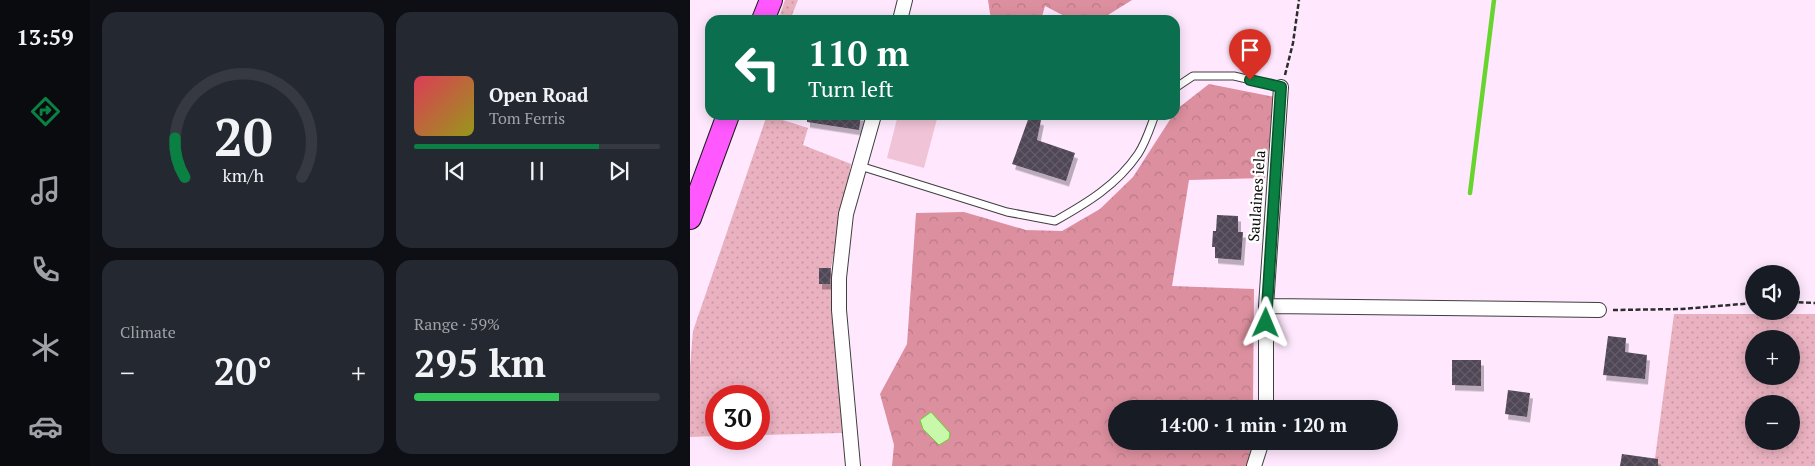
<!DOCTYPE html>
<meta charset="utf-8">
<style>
:root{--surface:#171b24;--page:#242831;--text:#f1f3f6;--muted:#9ea1a6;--line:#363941;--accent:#0b8043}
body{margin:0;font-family:"PT Serif",serif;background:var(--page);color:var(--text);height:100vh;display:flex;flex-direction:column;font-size:19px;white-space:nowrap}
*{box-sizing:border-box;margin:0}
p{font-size:16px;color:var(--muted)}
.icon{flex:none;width:28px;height:28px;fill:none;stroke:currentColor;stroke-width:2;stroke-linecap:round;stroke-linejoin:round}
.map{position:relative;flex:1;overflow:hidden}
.sheet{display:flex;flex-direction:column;gap:12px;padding:12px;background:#0d0f14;width:600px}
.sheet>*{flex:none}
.top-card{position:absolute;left:15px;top:15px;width:475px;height:105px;border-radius:15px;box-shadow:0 2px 12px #0003;background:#0b6e4f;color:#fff;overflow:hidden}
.controls{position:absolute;left:1055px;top:265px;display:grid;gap:10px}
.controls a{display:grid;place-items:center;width:55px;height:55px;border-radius:50%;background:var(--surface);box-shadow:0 2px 12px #0003;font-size:25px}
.speed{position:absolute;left:15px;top:385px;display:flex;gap:10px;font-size:25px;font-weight:700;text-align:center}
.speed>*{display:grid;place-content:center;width:65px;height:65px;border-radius:50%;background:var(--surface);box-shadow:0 2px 12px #0003;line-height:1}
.speed .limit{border:8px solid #d22;background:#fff;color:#111}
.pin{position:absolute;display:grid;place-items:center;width:42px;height:42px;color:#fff;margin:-51px -21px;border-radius:50% 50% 50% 0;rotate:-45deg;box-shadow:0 0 5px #0007}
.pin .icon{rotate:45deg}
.me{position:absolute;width:55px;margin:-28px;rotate:1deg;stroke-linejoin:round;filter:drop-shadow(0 0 4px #0008)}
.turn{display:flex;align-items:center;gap:18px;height:105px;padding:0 20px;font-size:22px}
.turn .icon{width:65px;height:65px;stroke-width:2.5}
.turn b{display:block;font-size:35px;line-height:42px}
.big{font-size:38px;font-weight:700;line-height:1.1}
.sheet .card{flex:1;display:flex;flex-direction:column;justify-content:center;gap:8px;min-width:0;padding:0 18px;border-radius:15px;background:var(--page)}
.sheet .dial{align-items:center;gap:0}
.dial svg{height:130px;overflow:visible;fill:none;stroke:var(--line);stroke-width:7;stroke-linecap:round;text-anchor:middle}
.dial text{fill:var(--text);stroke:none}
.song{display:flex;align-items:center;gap:15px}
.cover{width:60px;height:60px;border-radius:8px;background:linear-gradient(135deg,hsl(350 70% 55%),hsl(60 70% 35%))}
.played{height:5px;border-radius:2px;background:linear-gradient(90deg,var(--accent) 75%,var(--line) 75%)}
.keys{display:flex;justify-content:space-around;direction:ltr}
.heat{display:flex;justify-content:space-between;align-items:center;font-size:28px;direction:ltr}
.charge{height:8px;border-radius:4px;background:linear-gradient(90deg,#34c759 59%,var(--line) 0)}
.sheet .tiles{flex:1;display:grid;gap:12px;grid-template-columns:repeat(2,1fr)}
.trip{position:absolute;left:418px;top:400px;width:290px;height:50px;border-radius:25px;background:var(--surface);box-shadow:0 2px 12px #0003;font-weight:700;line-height:50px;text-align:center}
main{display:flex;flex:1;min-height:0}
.tab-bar{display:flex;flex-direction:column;width:90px;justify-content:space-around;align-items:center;background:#090b0e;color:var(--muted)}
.tab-bar .icon{width:35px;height:35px}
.tab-bar .on{color:var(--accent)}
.tab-bar b{font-size:22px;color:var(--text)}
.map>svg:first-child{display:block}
.grass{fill:url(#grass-dots);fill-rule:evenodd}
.forest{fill:url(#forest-crowns)}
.pitch{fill:#f1c3d6}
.water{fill:#c8f9aa;stroke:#68d42e}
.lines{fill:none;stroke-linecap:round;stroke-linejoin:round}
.stream{stroke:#68d42e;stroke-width:4.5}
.building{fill:url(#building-cross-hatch);filter:url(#shadow)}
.service-casing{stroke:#3e3e3e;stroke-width:9}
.minor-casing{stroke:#3e3e3e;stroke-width:16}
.primary-casing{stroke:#1c1c1c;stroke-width:24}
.path{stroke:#2d2d2d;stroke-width:2.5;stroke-dasharray:5 2.5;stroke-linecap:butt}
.service{stroke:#fff;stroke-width:7}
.minor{stroke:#fff;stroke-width:14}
.primary{stroke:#ff58fe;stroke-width:22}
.route-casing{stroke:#07532c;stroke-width:12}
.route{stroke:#0b8043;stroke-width:9}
.labels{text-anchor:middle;stroke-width:5;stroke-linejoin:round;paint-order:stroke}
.street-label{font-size:15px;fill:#0b0b0b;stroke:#fff}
</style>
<main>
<nav class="tab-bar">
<b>13:59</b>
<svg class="icon on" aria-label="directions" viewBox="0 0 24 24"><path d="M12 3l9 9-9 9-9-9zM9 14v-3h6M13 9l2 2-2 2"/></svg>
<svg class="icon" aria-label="music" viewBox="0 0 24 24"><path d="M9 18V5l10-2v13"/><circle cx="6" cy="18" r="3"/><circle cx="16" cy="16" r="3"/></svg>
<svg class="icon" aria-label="phone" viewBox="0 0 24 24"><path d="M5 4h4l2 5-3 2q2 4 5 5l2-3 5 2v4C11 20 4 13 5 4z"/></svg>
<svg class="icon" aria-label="climate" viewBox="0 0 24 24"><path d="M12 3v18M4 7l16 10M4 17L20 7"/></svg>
<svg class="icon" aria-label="car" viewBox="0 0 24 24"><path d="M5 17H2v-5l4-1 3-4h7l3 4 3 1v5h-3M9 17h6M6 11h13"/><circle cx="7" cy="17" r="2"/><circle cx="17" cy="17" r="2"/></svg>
</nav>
<section class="sheet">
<div class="tiles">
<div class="card dial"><svg viewBox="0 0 100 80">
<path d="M14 69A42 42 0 1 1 86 69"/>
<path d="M14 69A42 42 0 0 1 8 45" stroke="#0b8043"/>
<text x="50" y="56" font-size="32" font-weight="700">20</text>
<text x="50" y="72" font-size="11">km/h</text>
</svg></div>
<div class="card">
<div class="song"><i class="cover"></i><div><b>Open Road</b><p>Tom Ferris</p></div></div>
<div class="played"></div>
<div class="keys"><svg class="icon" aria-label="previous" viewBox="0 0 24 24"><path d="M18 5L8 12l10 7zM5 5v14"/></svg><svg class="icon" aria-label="pause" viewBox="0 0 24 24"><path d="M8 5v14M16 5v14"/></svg><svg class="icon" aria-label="next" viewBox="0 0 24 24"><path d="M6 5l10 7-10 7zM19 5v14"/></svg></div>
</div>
<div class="card"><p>Climate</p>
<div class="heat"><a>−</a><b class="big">20°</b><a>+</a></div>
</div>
<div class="card"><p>Range · 59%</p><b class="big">295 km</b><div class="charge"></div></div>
</div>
</section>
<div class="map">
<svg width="1125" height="466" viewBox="0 0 1125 466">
<defs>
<pattern id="grass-dots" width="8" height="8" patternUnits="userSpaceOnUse" patternTransform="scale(1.25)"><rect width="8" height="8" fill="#eab1c0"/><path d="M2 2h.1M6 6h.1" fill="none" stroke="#c797a4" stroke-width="1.8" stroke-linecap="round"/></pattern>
<pattern id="forest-crowns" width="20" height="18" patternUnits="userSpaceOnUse" patternTransform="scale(1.25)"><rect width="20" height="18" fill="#dc8f9f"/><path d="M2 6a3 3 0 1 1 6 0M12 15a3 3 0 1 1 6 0" fill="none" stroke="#bb7a88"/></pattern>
<pattern id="building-cross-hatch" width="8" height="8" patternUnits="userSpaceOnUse" patternTransform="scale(1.25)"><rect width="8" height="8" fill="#4f4654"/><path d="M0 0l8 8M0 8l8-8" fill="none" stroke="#645c68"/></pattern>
<filter id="shadow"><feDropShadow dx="3" dy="5.5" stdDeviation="0" flood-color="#0004"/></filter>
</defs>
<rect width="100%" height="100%" fill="#ffe8fe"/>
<path class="grass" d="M95 0H108L100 20H88Z
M77 115 118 128 113 145 161 164 141 268 152 433 69 435V396H26V436L0 437V367L3 331Z
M984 314H1125V466H964ZM1064 339H1101V376H1064ZM1064 404H1101V441H1064Z"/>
<path class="forest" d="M298 0H442L410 20H382L355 6 351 20H301Z
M519 84 585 97 575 178 499 180 482 286 564 289 563 409H426V441H563L562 466H202L204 445 190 394 217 344 226 213 274 212 336 230 372 231 410 209 443 177 483 115H485L487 109Z"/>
<path class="pitch" d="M208 115H248L234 168 197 158Z"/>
<path class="water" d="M241 412 260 433 259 439 249 445 233 429 230 420Z"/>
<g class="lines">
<path class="stream" d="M780 193 804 0"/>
</g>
<path class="building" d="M117 115H171L169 130 117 122Z
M339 117 351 120 347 140 385 153 376 181 322 164Z
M527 215 548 216V232H553L551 260 525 258V247H522L523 231H526Z
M129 268H141L140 284H129Z
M918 336 936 338 935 352 957 355 955 379 913 375Z
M762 360H791V386L762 385Z
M818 390 840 393 837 417 815 414Z
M932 454 968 459V466H930Z"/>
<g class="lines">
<defs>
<path id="service" d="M485 88 503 76H544L591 87
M170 166 317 212 365 221C397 203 427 185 448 154 456 142 460 128 465 115"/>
<path id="minor" d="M210 20 215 0
M576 306 909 310
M576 409V306L591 87
M163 466 149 310V278L156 214 184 115
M564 466 572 441"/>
<path id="primary" d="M73 20 81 0
M0 218 38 115"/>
</defs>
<use href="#service" class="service-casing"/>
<use href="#minor" class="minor-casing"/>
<use href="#primary" class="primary-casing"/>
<path class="path" d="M595 75 603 43 609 0
M1101 302 1125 303
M923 310 992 309 1064 303"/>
<use href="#service" class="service"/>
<use href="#minor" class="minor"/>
<use href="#primary" class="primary"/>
</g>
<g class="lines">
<defs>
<path id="route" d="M560 80 591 87 576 323"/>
</defs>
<use href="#route" class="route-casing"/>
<use href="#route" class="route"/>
</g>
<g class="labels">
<g class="street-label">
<text transform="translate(567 196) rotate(-86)" y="5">Saulaines iela</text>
</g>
</g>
</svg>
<div class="controls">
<a><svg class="icon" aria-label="sound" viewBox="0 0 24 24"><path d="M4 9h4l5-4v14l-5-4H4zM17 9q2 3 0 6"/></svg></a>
<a>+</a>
<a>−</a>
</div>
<div class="speed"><div class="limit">30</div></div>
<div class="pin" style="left:560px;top:80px;background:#d93025"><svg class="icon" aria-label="arrive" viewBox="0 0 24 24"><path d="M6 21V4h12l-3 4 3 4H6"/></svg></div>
<svg class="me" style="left:576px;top:323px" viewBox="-20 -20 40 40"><path d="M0-17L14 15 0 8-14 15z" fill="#0b8043" stroke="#fff" stroke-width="4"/></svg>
<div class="trip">14:00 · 1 min · 120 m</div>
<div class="top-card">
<div class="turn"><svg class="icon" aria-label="left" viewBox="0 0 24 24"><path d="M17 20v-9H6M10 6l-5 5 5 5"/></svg><div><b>110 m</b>Turn left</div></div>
</div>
</div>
</main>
